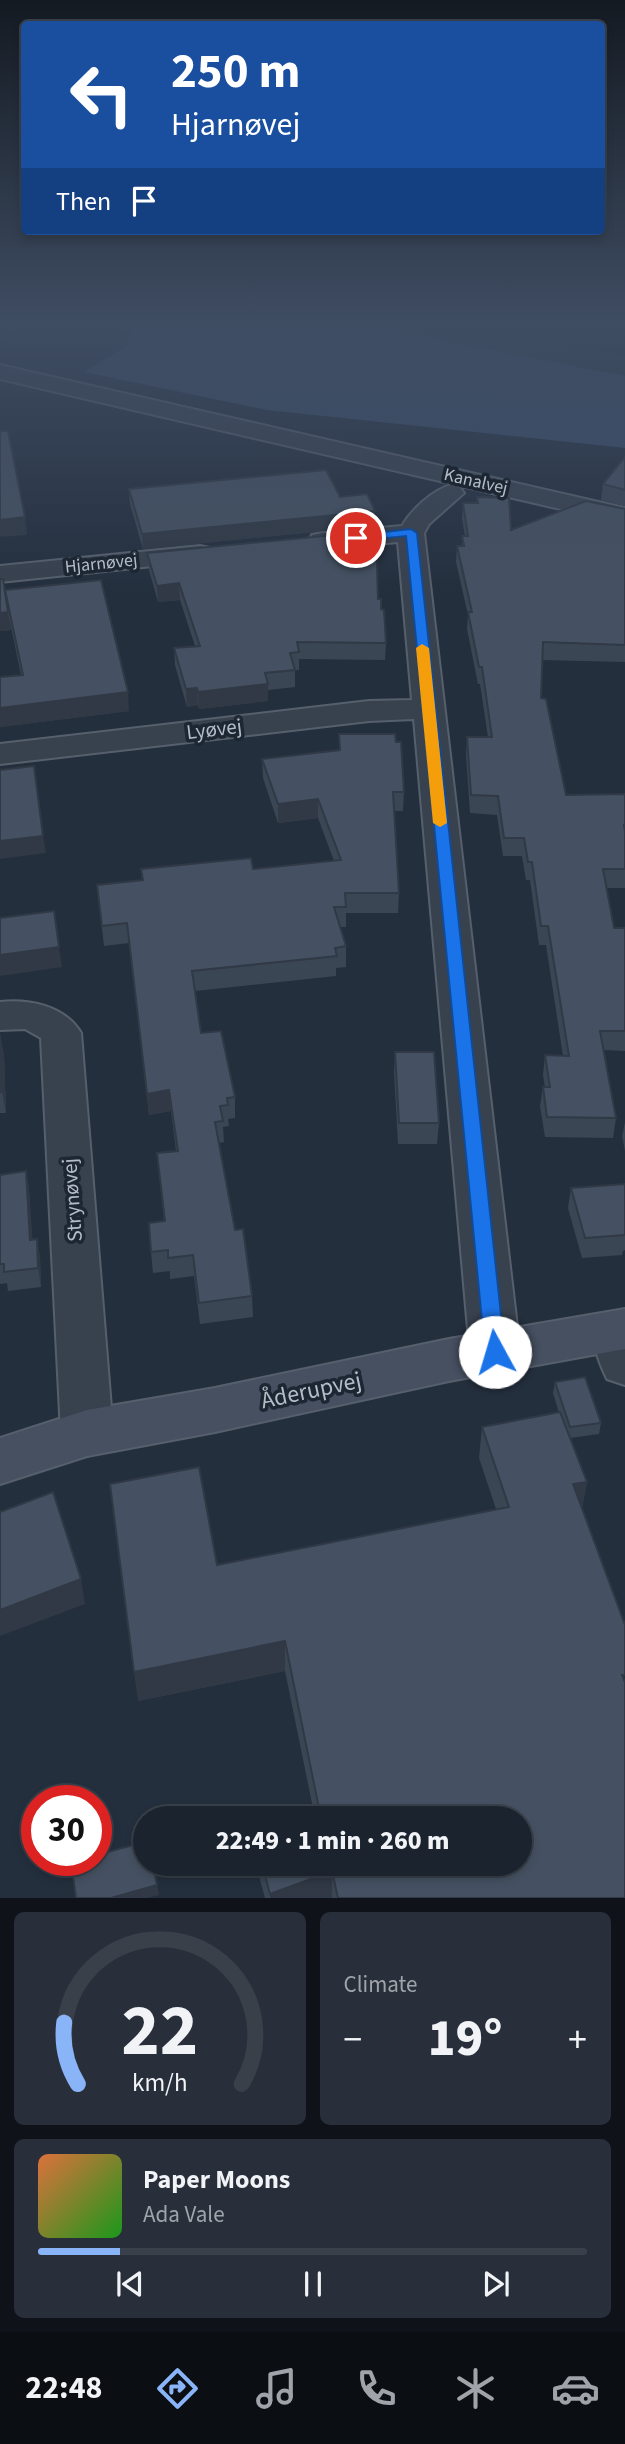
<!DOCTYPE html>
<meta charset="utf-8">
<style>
:root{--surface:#1b232e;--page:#282f3a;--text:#f1f3f6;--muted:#a0a4aa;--line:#39404a;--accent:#8ab4f8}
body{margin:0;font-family:"Source Sans 3",sans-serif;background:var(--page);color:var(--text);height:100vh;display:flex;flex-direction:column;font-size:26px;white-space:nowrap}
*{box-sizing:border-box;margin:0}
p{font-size:23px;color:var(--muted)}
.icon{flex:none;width:38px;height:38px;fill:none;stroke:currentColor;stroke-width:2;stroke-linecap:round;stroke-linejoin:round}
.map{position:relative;height:1898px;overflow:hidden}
.details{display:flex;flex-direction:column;gap:14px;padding:14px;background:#0f1319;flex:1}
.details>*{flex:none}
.guide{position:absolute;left:21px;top:21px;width:584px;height:214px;border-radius:7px;box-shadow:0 4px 10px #0003,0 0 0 2px var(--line);background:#1a4fa0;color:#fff;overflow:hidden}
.speed{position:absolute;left:21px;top:1785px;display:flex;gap:14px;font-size:35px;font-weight:700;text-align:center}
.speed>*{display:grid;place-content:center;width:91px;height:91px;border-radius:50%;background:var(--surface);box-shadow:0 4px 10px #0003,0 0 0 2px var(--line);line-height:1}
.speed .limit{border:10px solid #d22;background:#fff;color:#111}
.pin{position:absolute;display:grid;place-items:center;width:60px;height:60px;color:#fff;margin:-30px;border:4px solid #fff;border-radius:50%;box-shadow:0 2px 7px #0007}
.me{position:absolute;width:77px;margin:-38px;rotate:354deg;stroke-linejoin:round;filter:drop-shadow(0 0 5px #0008)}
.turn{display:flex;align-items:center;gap:24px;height:147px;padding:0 35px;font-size:32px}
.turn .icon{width:91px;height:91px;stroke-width:2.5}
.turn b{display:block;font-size:49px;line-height:60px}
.then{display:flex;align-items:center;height:66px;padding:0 35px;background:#0003;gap:14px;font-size:26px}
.big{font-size:52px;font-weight:800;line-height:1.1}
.details .card{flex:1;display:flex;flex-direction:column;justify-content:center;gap:10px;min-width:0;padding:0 24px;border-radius:10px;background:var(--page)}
.details .dial{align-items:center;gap:0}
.dial svg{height:182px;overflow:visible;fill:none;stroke:var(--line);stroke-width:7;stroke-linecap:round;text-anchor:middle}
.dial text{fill:var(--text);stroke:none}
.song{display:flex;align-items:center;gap:21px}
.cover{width:84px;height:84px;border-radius:10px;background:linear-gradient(135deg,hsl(20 70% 55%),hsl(120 70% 35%))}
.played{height:7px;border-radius:4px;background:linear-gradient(90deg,var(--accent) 15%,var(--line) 15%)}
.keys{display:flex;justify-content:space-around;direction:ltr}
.heat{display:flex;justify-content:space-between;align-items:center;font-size:38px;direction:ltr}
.details .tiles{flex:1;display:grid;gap:14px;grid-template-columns:1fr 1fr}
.card:last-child{grid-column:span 2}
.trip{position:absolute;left:133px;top:1806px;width:399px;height:70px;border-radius:35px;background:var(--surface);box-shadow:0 4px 10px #0003,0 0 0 2px var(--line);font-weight:800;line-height:70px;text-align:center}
.dock{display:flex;height:112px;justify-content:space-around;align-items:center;background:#0b0e12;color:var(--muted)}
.dock .icon{width:49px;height:49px}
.dock .on{color:var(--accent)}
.dock b{font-size:32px;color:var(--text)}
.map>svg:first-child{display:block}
.green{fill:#263c3f}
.water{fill:#394c67}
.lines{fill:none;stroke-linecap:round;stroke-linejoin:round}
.street-casing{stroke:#565f6c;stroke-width:4}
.secondary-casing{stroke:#565f6c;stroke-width:4}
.street{fill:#38414e;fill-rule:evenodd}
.secondary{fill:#465061;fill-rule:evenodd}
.wall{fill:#3b4654}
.shaded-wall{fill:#303945}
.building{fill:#455162;stroke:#303945;stroke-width:2}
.route{fill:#1a73e8;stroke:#114b97;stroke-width:2}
.slow{fill:#f59e0b}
.labels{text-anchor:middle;stroke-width:7;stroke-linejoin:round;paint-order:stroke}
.far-street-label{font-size:18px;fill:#b4bcc9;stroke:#1d2633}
.street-label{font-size:21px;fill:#b4bcc9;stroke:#1d2633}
.near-street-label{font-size:24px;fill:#b4bcc9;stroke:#1d2633}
</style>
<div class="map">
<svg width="625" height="1898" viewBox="0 0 625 1898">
<rect width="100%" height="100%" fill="#242f3e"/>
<path class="green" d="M367 325H440L625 356V376Z"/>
<path class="water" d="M105 325H367L625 376V448L267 410 84 372 125 347 132 331Z"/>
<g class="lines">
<defs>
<path id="street" d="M0 365 625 508V524L0 379Z
M451 485 460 488 464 493 429 524 424 533 520 1352 513 1367 495 1373 477 1367 470 1352 414 719 369 721 0 764V744L369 701 412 700 398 542 322 549 312 547 309 541 312 535 322 533 402 526C411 510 433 490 451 485Z
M200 546 210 548 214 554 210 560 0 582V566Z
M0 1002C29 999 65 1006 81 1033L113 1433 105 1449 87 1456 69 1449 61 1433 41 1038 25 1029 0 1030Z
M617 1311 625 1313V1385L607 1379C597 1358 589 1337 600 1317Z"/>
<path id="secondary" d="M625 1309V1349L449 1381 215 1432 87 1456 0 1484V1438L87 1410 215 1388 449 1339Z"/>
</defs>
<use href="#street" class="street-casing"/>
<use href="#secondary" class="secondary-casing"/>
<use href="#street" class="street"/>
<use href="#secondary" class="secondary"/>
</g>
<path class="wall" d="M625 457V506L601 500 603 484Z
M129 489 340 497 375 511 374 526 143 549 130 504Z
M477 497 511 530 625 509V662L542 660 541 698 566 795 625 794V888H606L614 928H625V1051L604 1050 616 1118 613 1138 545 1137 540 1106 543 1087H545L543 1075 545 1055 563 1056 546 945H539L530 880H526L522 856H503L497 815 470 813 466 755 467 737H488L480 684H478L467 629 468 615 456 562 457 546H462V536H465L462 519 463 503H477Z
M147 553 378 599 381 609 386 643 385 660 299 659V670H295V687L268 690V701L199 709 198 705 187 707 175 665 174 648 195 646 180 600 158 602 149 570Z
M0 579 6 598 129 711 0 727V677L21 675 8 613 11 630 0 631Z
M339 734 396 742 404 792 403 811H394L399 893 398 913H346V927H340L346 946V967L336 968V976L195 991 201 1033 235 1097V1118L228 1119 229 1126 223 1127 224 1142 219 1143 235 1230 252 1296 253 1317 200 1324 194 1276 170 1279V1271L153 1273 151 1252 164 1221 157 1153 176 1151 171 1111 149 1115 129 943 104 946 97 885 142 880 141 869H253L334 861 318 818 278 823 263 778 262 759 339 750Z
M0 1035 4 1056 6 1113H0Z
M395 1052 439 1123 437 1144H398L394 1073Z
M625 1122V1151L622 1136Z
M26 1171 29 1190 32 1239H37L40 1258 41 1287 8 1291 7 1283 0 1284V1175Z
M625 1184V1250L623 1251 622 1255 582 1258 568 1208 571 1188Z
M555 1382 601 1423 599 1434 570 1438 587 1482 582 1508 625 1898H265L260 1880 259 1864H520V1818H315L285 1671 138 1701 217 1565 496 1509 479 1458 482 1427 559 1413 553 1393Z"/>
<path class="shaded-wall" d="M0 325H28L0 337Z
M375 511 374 526 143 549 142 534Z
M25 517 27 535 0 537V520Z
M179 583 180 600 158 602 157 586Z
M8 612 11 630 0 631V613Z
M268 684V701L199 709 198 692Z
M197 688 198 705 187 707 186 689Z
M128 692 129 711 0 727V708Z
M318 799V818L278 823V804Z
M43 836 46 853 0 859V841Z
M59 947 62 967 0 976V955Z
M0 1035 4 1056 6 1113 2 1092Z
M169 1090 171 1111 149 1115 147 1094Z
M26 1171 29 1190 34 1259 30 1240Z
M37 1239 40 1258 41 1287 38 1268Z
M587 1482 581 1512 573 1484Z
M81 1579 85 1604 0 1636V1610Z
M285 1641V1671L138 1701 134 1672Z
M332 1871V1898H270V1894Z
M157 1885 159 1895 147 1898H111Z"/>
<path class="building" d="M0 431H8L25 517 0 520Z
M625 457V490L603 484Z
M326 470 340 497 367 494 375 511 142 534 129 489Z
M477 497 509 498 511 530 586 501 625 509V645L543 642 541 698 546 699 566 795 625 794V825H624L625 831V869H603L614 928H625V1031H600L616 1118 547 1117 543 1087H550L545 1055 569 1056 548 926H541L532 862H528L524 838H504L498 796 471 795 467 737H492L482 667H479L468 612H472L457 546H464L462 536H468L463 503H478Z
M376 531 378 599H381V609L384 610 386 643 297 642 299 652 290 653 295 670 265 673 268 684 198 692 197 688 186 689 174 648 200 646 179 583 157 586 147 553Z
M0 579H3L8 612 0 613Z
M101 580 128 692 0 708V677L23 675 5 590Z
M339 734H395L396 742H401L404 792H393L399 893H345L346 907H334L346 946 335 948 337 956 192 971 201 1033 221 1031 235 1097 227 1098 228 1105 220 1106 223 1121 215 1122 235 1230 243 1229 252 1296 199 1303 193 1255 168 1258V1250L151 1252 149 1223 165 1221 157 1153 178 1151 169 1090 147 1094 127 923 102 926 97 885 143 880 141 869 251 858 253 869 341 860 318 799 278 804 262 759 340 750Z
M34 766 43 836 0 841V770Z
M54 911 59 947 0 955V918Z
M0 1035 2 1092H0Z
M395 1052H434L439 1123H399Z
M26 1171 30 1240 37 1239 38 1268 4 1272V1264H0V1175Z
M625 1184V1235L585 1238 571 1188Z
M585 1377 601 1423 570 1427 555 1382Z
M560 1412 587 1482 573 1484 625 1625V1675H622L625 1682V1898H338L332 1871 270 1894 262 1864H520V1818H321L285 1641 134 1672 110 1484 199 1467 217 1565 509 1507 482 1427Z
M53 1492 81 1579 0 1610V1512Z
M145 1842V1864H153L157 1885 111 1898H76L72 1869 93 1863 92 1860H96V1855Z"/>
<linearGradient id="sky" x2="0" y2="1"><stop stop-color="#141a22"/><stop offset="0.55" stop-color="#3f4d63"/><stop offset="1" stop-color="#3f4d63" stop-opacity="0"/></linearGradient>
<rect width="625" height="590" fill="url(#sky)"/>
<path class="route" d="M411 529 417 533 505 1352 502 1358 495 1361 488 1358 485 1352 406 536 356 541 351 538 356 535Z"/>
<path class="slow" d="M422 644 429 648 447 823 440 827 433 823 416 648Z"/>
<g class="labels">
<g class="far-street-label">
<text transform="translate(476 481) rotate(13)" y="6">Kanalvej</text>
<text transform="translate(101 563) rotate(-6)" y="6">Hjarnøvej</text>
</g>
<g class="street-label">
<text transform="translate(214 729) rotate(-7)" y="7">Lyøvej</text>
<text transform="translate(72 1200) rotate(-94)" y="7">Strynøvej</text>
</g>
<g class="near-street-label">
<text transform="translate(311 1390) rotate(-12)" y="8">Åderupvej</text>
</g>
</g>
</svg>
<div class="speed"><div class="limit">30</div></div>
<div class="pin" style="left:356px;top:538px;background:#d93025"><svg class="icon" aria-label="arrive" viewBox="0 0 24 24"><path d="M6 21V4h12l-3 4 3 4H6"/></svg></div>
<svg class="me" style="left:495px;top:1352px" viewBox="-20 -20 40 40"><circle r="19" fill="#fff"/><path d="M0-13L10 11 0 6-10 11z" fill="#1a73e8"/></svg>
<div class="trip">22:49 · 1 min · 260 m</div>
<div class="guide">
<div class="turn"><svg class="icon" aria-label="left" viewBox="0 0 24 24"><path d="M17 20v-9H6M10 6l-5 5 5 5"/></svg><div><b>250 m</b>Hjarnøvej</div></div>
<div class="then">Then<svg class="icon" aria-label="arrive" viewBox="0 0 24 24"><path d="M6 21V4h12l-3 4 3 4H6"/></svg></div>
</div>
</div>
<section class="details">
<div class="tiles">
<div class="card dial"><svg viewBox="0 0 100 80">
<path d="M14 69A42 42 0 1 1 86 69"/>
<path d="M14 69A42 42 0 0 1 8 42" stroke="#8ab4f8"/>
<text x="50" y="56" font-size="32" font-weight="700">22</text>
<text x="50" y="72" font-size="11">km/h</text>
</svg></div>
<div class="card"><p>Climate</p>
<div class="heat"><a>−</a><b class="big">19°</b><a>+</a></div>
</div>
<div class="card">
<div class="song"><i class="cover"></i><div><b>Paper Moons</b><p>Ada Vale</p></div></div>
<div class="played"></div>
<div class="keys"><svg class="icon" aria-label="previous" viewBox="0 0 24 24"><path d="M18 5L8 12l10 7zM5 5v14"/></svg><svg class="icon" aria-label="pause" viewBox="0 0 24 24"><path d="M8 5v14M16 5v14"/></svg><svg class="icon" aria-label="next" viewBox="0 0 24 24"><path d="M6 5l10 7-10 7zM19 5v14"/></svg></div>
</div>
</div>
</section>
<nav class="dock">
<b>22:48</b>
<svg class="icon on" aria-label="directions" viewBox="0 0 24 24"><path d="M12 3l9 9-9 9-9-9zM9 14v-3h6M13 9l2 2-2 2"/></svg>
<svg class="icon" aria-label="music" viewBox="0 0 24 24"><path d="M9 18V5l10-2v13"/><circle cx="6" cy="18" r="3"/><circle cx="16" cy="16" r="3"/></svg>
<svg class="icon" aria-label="phone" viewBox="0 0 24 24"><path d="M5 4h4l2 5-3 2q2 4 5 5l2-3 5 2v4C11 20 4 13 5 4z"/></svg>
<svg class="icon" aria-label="climate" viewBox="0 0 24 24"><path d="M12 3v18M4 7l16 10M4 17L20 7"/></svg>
<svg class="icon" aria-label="car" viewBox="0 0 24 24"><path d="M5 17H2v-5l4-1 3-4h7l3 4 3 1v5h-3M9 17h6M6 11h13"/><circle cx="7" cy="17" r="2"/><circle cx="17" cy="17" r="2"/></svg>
</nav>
